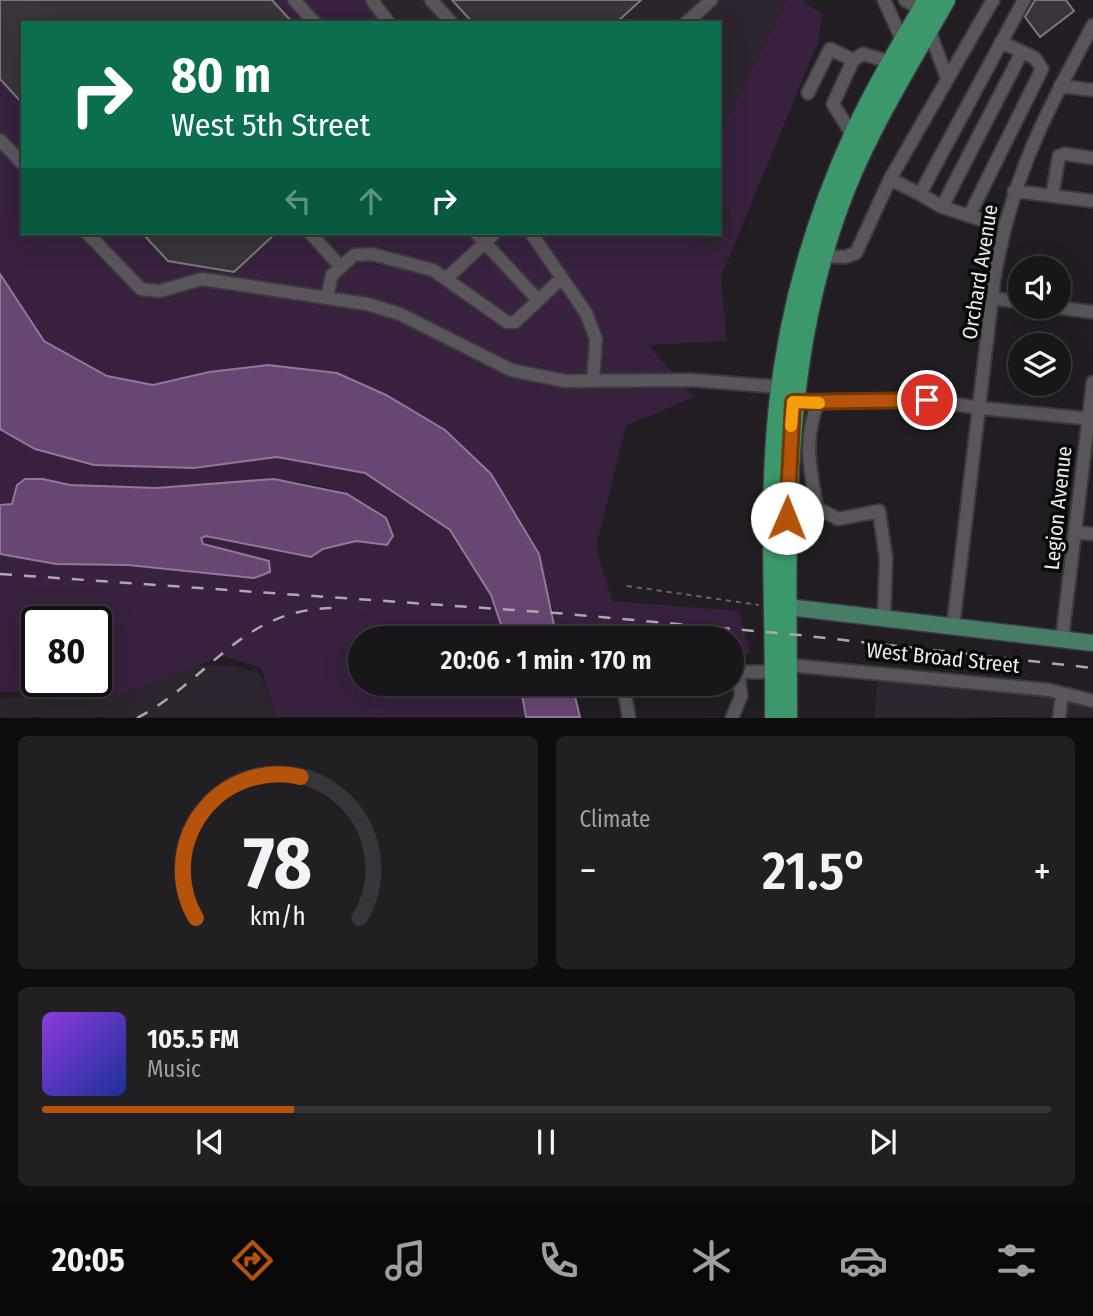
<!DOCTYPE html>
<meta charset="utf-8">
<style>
:root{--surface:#19161a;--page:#221f23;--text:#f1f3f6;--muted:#9f9fa2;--line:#373539;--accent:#b45309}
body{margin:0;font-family:"Fira Sans Condensed",sans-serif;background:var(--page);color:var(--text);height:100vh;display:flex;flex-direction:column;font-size:26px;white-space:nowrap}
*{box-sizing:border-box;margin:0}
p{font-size:23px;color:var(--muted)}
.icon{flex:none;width:38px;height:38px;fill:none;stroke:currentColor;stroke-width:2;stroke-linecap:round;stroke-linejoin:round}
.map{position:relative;height:718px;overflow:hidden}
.details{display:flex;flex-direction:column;gap:18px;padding:18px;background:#0e0c0e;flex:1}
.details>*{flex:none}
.guide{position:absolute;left:21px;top:21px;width:700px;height:214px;border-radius:0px;box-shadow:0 7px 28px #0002,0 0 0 2px var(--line);background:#0b6e4f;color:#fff;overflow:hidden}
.controls{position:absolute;left:1008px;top:256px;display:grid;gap:14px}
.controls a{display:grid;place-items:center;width:63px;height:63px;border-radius:50%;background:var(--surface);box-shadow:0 7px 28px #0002,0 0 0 2px var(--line);font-size:35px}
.speed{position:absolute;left:21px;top:606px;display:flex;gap:14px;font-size:35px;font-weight:700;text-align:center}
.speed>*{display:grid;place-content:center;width:91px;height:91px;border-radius:50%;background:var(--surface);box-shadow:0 7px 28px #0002,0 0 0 2px var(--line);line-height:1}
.speed .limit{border:4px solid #111;border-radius:10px;background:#fff;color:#111}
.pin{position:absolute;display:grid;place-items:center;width:60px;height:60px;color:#fff;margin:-30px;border:4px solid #fff;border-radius:50%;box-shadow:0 2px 7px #0007}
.me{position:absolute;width:77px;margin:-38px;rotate:1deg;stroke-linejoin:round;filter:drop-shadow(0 0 5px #0008)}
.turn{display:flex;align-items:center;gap:24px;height:147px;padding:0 35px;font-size:32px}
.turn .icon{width:91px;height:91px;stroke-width:2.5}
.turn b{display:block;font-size:49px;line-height:60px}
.lanes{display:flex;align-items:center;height:66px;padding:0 35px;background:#0003;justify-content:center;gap:35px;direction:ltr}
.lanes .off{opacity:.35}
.big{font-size:52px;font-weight:600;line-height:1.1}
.details .tile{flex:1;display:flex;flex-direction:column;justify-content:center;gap:10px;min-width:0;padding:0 24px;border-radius:10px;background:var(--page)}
.details .dial{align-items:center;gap:0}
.dial svg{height:182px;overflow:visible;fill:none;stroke:var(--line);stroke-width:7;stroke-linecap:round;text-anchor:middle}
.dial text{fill:var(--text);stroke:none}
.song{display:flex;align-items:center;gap:21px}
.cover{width:84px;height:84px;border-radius:10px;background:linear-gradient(135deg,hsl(270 70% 55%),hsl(230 70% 35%))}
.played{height:7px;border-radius:4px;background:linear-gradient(90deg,var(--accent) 25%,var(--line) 25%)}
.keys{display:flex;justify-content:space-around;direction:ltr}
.heat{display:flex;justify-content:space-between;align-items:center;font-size:38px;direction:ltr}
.details .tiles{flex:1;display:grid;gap:18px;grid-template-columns:1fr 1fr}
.tile:last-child{grid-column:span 2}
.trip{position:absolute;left:348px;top:626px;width:396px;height:70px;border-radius:35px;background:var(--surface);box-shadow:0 7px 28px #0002,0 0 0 2px var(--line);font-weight:600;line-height:70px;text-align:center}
.dock{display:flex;height:112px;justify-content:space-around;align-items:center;background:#0a090a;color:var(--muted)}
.dock .icon{width:49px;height:49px}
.dock .on{color:var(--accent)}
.dock b{font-size:32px;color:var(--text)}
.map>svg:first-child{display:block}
.built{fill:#2c252f}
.green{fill:#37213e;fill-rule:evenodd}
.water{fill:#674672;stroke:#907898;stroke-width:2}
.building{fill:#39343a;stroke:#7c777d;stroke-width:2}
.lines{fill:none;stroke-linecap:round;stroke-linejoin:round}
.minor-casing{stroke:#3c393d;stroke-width:16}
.major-casing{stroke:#3c393d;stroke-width:19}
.highway-casing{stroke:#3c393d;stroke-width:21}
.path{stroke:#676368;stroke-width:2;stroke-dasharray:5 5;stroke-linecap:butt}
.minor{stroke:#59555b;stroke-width:12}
.major{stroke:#487d65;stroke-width:16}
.highway{stroke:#3c986b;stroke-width:18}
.rail{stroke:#aca9ad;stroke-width:2.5;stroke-dasharray:12 12;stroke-linecap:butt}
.route-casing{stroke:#753606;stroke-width:18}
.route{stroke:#b45309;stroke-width:12}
.slow{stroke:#f59e0b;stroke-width:12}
.labels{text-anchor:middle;stroke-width:7;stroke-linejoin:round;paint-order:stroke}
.street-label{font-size:21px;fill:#eeebef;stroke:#09080a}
</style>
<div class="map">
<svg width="1093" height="718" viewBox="0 0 1093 718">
<rect width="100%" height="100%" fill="#211d22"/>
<path class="built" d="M381 0H787L719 136V23H402Z
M719 188 732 222 711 249 667 233H719Z
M197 665 233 666 260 673 276 717H0V698L122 694Z
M878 678 1093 699V717L874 718Z"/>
<path class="green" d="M0 0H380L400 23H23V233H667L711 248 732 222 719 188V136L787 0H803L822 15 818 42 721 277 727 341 648 345 694 397 626 426 596 547 612 601 739 611 750 653 732 656V639H557L553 627V607L445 430 386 395 337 373 209 372 153 385 107 376 44 341 0 274Z
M0 429 35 449 194 468 277 457 365 473 450 530 491 595 506 639H360V684H520L526 717H276L261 668 223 656 122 694 0 692V554L56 564 128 565 254 578 270 572 203 544 201 538 206 536 311 557C324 548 342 541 358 542 371 542 379 546 391 542L393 531C379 518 365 501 347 494 250 456 142 510 43 479L15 493V501L5 506 0 505ZM37 621H96V681H37Z"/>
<path class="water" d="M0 274 44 341 107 376 153 385 209 372 268 365 337 373 386 395 445 430 491 474 539 554 557 639H506L491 595 450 530 365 473 277 457 194 468 94 465 35 449 0 429Z
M25 479H43L70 485 156 488 274 479 347 494 386 518 393 536 387 545 356 541 323 549 311 557 206 536 201 538 203 544 269 561 270 572 254 578 128 565 56 564 0 554V505L12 504 17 485Z
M520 684H572L580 717H526Z"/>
<path class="building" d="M0 0H272L293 23H23V104L0 79Z
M452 0H641L616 23H473Z
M1035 0H1066L1074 11 1040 37 1025 17Z
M142 233H276L234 272 168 261Z"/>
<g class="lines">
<defs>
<path id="minor" d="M294 0 315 23
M372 0 389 23
M431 0 452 23
M884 0 903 42
M905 0 921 9
M686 23 711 0
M929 30 947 78
M1060 86 1093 90
M808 93 830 49 853 60
M853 136 833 104 853 60 863 54 891 62
M0 140 23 164
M890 179 920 194
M1014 191 1093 201
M1052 196 1059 156 1065 154 1093 158
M942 207 1022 52
M969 216 1042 69 1035 58 1001 42
M1004 227 942 207 920 194 1024 0
M87 233 141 289 160 291 202 279 367 304 400 314 511 370 565 381 691 380 780 387
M310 233 341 267
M476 233 538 300
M531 233 586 313 596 339 593 381
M823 256 845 257 856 253 890 179 993 0
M447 278 495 233
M327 297 332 275 354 255 372 254 433 270 507 322H515L562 278
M992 298 1020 302
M1047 306 1093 312
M793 402 927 400 980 408 1093 419
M818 403C803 439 810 470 817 508L838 519 879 511 886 558 884 618
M1076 532 1093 534
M787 536 817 508
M953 627 994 280C1011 177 1045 115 1093 25
M1062 639 1093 382
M788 665 1049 690 1093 701
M732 672H775
M623 684 629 718
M732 718 741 696 738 672
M1059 718 1062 694"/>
<path id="major" d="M788 607 1093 643"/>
<path id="highway" d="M774 718C775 614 767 508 778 405 788 312 814 220 853 135 874 89 901 44 927 0
M788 718C788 544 778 379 837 213 863 138 907 69 946 0"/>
</defs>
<use href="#minor" class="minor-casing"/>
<use href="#major" class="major-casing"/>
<use href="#highway" class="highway-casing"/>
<path class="path" d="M627 586 759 605"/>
<use href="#minor" class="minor"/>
<use href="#major" class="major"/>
<use href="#highway" class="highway"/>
<path class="rail" d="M0 574 556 613 799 635 1093 668
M137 718C211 679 242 607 337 608"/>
</g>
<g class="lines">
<defs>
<path id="route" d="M787 518 793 402 927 400"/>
</defs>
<use href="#route" class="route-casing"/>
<use href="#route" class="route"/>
<path class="slow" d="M791 426 793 402 819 403"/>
</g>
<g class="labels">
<g class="street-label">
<text transform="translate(980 272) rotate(-81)" y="7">Orchard Avenue</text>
<text transform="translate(1058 508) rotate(-84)" y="7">Legion Avenue</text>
<text transform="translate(943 658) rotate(6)" y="7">West Broad Street</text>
</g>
</g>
</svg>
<div class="controls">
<a><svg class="icon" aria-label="sound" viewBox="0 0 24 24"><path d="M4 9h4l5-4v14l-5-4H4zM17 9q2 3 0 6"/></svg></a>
<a><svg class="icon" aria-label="layers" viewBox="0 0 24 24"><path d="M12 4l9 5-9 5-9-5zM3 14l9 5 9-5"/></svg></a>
</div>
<div class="speed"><div class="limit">80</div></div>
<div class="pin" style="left:927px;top:400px;background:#d93025"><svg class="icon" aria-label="arrive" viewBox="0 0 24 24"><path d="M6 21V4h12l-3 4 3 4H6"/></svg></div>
<svg class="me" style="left:787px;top:518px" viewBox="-20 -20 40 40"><circle r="19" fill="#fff"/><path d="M0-13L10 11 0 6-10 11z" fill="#b45309"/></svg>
<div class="trip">20:06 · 1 min · 170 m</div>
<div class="guide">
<div class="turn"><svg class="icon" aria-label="right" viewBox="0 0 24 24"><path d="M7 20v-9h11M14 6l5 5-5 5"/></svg><div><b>80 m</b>West 5th Street</div></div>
<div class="lanes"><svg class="icon off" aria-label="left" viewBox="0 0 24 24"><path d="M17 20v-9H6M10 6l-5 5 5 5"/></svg><svg class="icon off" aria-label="ahead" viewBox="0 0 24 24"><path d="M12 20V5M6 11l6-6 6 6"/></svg><svg class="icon" aria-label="right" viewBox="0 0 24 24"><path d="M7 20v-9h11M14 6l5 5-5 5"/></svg></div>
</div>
</div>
<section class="details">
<div class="tiles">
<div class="tile dial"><svg viewBox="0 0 100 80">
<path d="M14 69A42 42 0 1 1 86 69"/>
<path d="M14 69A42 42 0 0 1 60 7" stroke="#b45309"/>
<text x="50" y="56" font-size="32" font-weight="700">78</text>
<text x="50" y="72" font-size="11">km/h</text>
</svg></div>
<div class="tile"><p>Climate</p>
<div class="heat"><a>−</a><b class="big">21.5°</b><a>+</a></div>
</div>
<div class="tile">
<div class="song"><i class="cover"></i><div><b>105.5 FM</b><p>Music</p></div></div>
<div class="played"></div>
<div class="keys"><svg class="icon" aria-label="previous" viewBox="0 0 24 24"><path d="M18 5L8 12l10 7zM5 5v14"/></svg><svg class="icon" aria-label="pause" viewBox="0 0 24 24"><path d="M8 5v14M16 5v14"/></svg><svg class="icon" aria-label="next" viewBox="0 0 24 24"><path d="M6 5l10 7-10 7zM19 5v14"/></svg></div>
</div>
</div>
</section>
<nav class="dock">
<b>20:05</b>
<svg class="icon on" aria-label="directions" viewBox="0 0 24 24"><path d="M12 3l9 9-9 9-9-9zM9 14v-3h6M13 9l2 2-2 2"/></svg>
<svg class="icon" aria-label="music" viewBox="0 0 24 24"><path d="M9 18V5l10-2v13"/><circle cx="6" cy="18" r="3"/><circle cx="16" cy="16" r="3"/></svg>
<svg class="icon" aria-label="phone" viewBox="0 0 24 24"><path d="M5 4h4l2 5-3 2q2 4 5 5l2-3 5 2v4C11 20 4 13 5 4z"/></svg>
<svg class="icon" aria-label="climate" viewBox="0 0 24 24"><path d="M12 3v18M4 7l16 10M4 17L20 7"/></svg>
<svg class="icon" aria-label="car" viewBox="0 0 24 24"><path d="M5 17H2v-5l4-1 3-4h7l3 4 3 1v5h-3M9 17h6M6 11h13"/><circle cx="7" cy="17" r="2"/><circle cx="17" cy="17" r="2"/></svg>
<svg class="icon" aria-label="filters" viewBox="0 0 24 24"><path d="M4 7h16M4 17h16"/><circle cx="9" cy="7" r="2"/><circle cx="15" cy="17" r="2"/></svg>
</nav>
